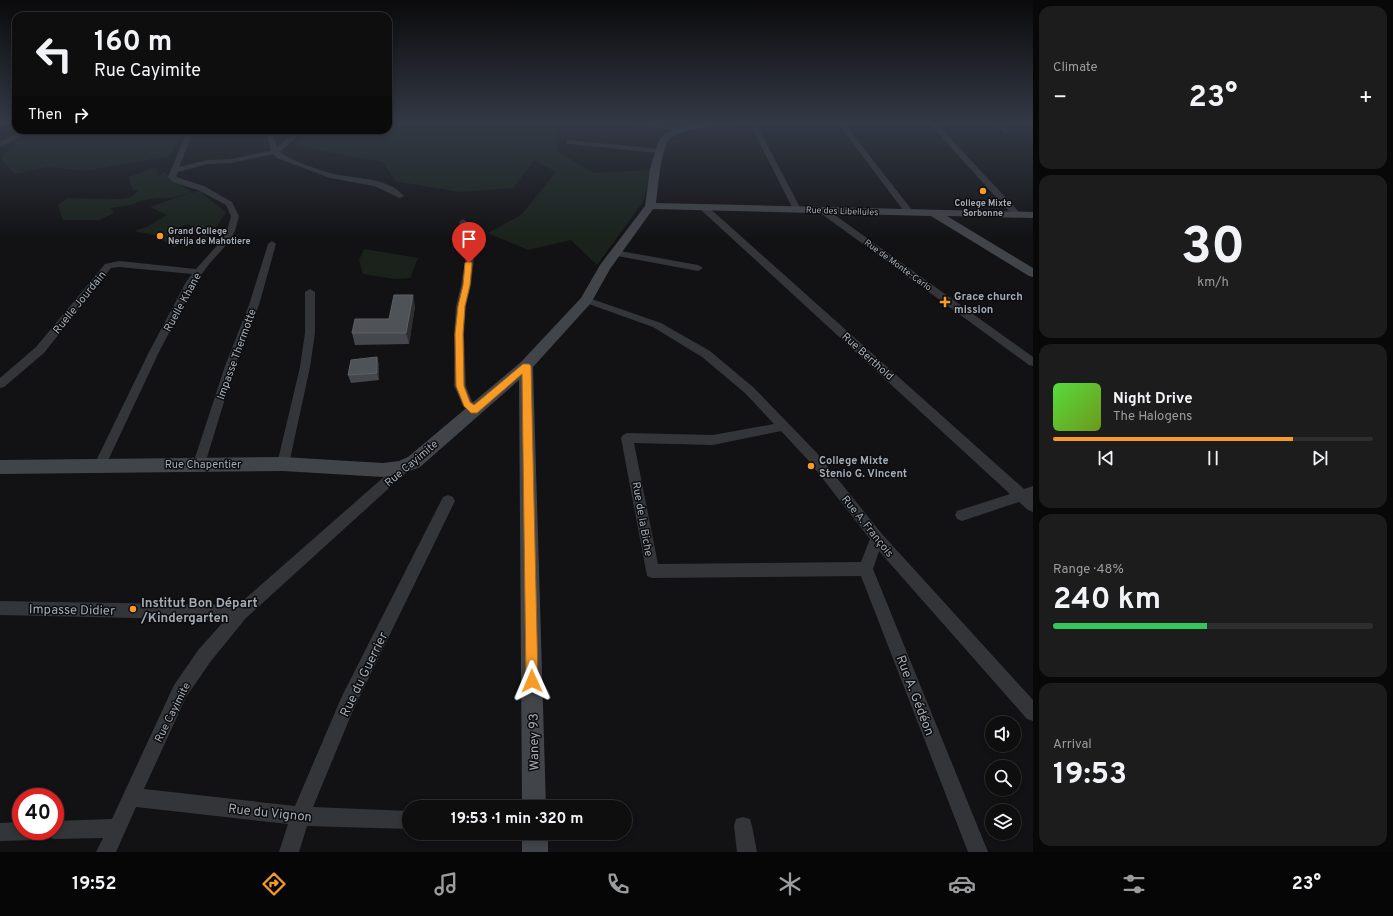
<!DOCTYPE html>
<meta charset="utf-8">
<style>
:root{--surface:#0e0e0f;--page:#1c1c1d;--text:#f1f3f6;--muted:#9b9c9e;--line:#2e2e2f;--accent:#f89a26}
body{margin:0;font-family:Overpass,sans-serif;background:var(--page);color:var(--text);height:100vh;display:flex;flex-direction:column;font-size:15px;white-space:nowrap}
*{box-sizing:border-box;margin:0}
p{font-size:13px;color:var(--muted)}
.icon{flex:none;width:22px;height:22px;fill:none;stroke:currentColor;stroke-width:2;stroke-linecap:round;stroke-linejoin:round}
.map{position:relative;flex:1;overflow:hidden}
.side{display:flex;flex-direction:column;gap:6px;padding:6px;background:#080808;width:360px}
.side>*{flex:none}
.hud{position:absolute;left:12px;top:12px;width:380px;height:122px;border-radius:12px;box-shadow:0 2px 6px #0003,0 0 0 1px var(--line);background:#0e0e0f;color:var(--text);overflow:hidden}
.fabs{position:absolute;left:985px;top:716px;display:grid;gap:8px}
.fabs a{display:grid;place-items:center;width:36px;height:36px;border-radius:50%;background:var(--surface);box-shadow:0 2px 6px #0003,0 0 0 1px var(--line);font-size:20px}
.speed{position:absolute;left:12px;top:788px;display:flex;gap:8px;font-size:20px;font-weight:700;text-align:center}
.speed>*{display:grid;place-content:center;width:52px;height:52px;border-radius:50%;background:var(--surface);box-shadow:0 2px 6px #0003,0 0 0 1px var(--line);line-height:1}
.speed .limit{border:6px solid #d22;background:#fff;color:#111}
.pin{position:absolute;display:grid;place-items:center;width:34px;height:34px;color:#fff;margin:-41px -17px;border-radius:50% 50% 50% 0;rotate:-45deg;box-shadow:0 0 4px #0007}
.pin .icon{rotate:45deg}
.me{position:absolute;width:44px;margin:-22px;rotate:359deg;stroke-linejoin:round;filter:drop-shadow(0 0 3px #0008)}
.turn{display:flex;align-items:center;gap:14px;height:84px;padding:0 16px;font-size:18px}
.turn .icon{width:52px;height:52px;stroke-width:2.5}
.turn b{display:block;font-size:28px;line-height:34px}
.then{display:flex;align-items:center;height:38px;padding:0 16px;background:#0003;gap:8px;font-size:15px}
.big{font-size:30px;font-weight:700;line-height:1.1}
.side .card{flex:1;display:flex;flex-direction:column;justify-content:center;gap:6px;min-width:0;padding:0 14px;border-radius:12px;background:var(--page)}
.side .dial{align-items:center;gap:0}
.dial b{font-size:52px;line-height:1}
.song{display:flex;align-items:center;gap:12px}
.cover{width:48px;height:48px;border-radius:6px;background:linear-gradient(135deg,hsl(110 70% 55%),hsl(80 70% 35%))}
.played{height:4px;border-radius:2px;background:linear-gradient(90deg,var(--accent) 75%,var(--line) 75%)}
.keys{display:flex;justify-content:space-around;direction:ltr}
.heat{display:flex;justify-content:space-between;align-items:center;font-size:22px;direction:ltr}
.charge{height:6px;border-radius:3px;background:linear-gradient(90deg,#34c759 48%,var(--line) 0)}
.trip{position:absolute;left:402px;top:800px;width:230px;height:40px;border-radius:20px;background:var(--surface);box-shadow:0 2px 6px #0003,0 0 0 1px var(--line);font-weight:700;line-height:40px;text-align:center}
.menu{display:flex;height:64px;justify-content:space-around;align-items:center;background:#060606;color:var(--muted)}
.menu .icon{width:28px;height:28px}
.menu .selected{color:var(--accent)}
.menu b{font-size:18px;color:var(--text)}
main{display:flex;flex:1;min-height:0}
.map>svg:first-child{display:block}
.green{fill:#1a221b}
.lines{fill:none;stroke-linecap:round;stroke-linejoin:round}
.street{fill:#333539;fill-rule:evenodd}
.secondary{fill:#414449;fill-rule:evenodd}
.wall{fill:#45474c}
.shaded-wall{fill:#2c2e31}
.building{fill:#4f5257;stroke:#5c6066}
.route{fill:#f89a26;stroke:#a16419}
.poi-dot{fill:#f89a26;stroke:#0d0d0f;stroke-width:1.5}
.labels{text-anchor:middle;stroke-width:3;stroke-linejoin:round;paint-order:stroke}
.far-poi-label{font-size:9px;font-weight:bold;fill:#a3abb5;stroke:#0d0d0f}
.far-street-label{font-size:9px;fill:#a3abb5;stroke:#0d0d0f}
.poi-label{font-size:11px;font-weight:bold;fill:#a3abb5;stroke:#0d0d0f;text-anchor:start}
.street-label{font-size:11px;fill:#a3abb5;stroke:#0d0d0f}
.near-poi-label{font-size:13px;font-weight:bold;fill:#a3abb5;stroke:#0d0d0f;text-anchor:start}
.near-street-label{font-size:13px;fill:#a3abb5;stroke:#0d0d0f}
</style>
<main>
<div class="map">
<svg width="1033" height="852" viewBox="0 0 1033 852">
<rect width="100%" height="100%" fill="#121214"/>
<path class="green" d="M388 122H554L558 152 594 173 652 170 643 202 597 265 571 240 528 250 488 233 521 215 556 172 534 160 513 188 459 192 395 181 383 162 295 146 306 130H388Z
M35 130H184L169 156 85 171 47 167 15 174 0 158 27 133Z
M156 167 158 176 164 172 192 193 200 190 204 195 226 212 207 241 188 224 168 231 190 241 174 247 154 235 134 231 147 227 167 215 150 207 189 193 171 198H156L140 201 132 205 110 208 114 213 99 220H63L58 205 67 198 120 199 131 197 139 190H133L129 177Z
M364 249 418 258 410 278 395 279 363 274 359 260Z"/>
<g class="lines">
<path class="street" d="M616 122H636L681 127 684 129 681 131 619 124Z
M684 122H691L695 126 690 127Z
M749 122H755L801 209 800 211H797L793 209Z
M837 122H843L912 210 913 212 912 214H906Z
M928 122H935L1020 213 1021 215 1020 217H1014Z
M994 122H1001L1009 132 1008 133H1004Z
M25 130H34L0 147V142L13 135Z
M188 130H194L179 167 207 160 230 159 271 151 266 130H272L277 147 297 130H304L280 152C290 160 321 171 334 174 357 179 387 177 404 196L400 198 374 186 330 178 277 158 274 154 230 163 207 164 178 172 176 176 179 178 204 186 232 202 239 216 235 231 229 242 210 263 195 283 159 352 104 469 100 470 96 469 94 465 149 352 186 282 192 274 119 267 111 268 44 353 4 387 0 388V378L36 347 105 264 119 261 196 269 221 241 227 231 231 216 226 205 198 190 173 182 168 177Z
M567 140 660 149 664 151 660 153 570 144H567Z
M700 205H706L1024 489 1033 486V512L1028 510 1019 502 962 521 957 519 955 515 957 511 1010 494 700 209 699 207Z
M819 208H825L1033 357V366L1029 365 819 212 818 210Z
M463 219 467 222 473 236 475 250 471 285 466 306 464 334 466 386 472 401 480 410 478 413 474 414 470 413 463 406 454 386V334L456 306 461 285 467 250 465 236 459 222Z
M272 241 276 244 259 305 235 366 205 464 203 468 199 469 195 468 193 464 225 366 249 305 268 244Z
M615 250 698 265 703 268 698 271 612 255 610 253Z
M310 289 315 292V333L310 367 289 464 287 468 283 469 279 468 277 464 300 367 305 333V292Z
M586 297 661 323 710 351 753 387 816 452 882 534 1033 700V721L1027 719 879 551 873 569 988 852H968L861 576 652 578 647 576 621 438 623 435 627 433 713 435 774 424 745 393 702 357 653 327 583 302 581 300 583 298ZM781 431 808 460 870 539 861 562 658 564 634 443 713 445Z
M405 461 409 462 411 466 409 470 246 618 211 661 186 697 144 789 295 806 342 696 443 497 448 495 453 497 455 501 354 708 313 807 409 811V829L307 826 299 852H279L288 824 136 807 116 852H96L103 838 55 839 48 837 46 832 44 838 37 840 0 841V823L21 822V831H55V821L112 819 174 685 199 649 225 620 0 615V601L238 605 401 462Z
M743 817 750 819 752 826 757 852H737L734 826 736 819Z"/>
<path class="secondary" d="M710 122H746L741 125C724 126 680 127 669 140 661 149 658 189 656 203L1033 212V218L947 216 1033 268V277L1029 276 931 216 653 209 610 269 591 303 533 367 546 807H522L519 380 420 467 399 475 383 477 283 471 0 474V460L283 457 383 463 399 461 408 457 521 362 581 298 600 265 645 206 650 169 658 142 664 134 689 124Z
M522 833H548V852H522Z"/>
</g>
<path class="wall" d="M415 306 409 344 355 345 352 333 389 319Z
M377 357 379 365V380L351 383 348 375Z"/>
<path class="shaded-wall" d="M413 295 415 306 409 344 406 333Z
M377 357 379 365V380L377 373Z"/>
<path class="building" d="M394 295H413L406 333H352L355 319H389Z
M377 357V373L348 375 351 360Z"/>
<linearGradient id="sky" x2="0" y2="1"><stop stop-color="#0a0a0b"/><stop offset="0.51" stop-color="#333945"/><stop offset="1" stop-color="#333945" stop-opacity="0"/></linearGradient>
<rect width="1033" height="241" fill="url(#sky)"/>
<path class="route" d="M469 261 472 263 470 285 465 306 463 334 464 386 470 402 474 405 523 364H529L531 366 538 681 537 685 532 687 528 685 526 681 522 374 477 413H471L464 406 456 386 455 334 458 306 463 285 465 263Z"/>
<g class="poi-dot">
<circle cx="983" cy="191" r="4"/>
<circle cx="160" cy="236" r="4"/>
<path d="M943 296h4v4h4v4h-4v4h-4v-4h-4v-4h4z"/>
<circle cx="811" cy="466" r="4"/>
<circle cx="133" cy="609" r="4"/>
</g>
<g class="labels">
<g class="far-poi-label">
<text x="983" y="206">College Mixte<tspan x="983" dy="10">Sorbonne</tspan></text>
<text x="168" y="234" text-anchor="start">Grand College<tspan x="168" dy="10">Nerija de Mahotiere</tspan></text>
</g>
<g class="far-street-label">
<text transform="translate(842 211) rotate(2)" y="3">Rue des Libellules</text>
<text transform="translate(898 265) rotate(36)" y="3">Rue de Monte-Carlo</text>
</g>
<g class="poi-label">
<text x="954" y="300">Grace church<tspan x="954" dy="13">mission</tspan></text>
<text x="819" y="464">College Mixte<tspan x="819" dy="13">Stenio G. Vincent</tspan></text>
</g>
<g class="street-label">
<text transform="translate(79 302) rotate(-51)" y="4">Ruelle Jourdain</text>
<text transform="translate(182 302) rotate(-61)" y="4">Ruelle Khane</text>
<text transform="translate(236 354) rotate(-70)" y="4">Impasse Thermotte</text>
<text transform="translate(868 356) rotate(42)" y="4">Rue Berthold</text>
<text transform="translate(411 463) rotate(-40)" y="4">Rue Cayimite</text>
<text x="203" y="468">Rue Chapentier</text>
<text transform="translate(643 519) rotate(80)" y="4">Rue de la Biche</text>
<text transform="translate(868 526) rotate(51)" y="4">Rue A. François</text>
<text transform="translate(172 712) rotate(-63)" y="4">Rue Cayimite</text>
</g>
<g class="near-poi-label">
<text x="141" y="607">Institut Bon Départ<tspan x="141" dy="15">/Kindergarten</tspan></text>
</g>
<g class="near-street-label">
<text transform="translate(72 609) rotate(1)" y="5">Impasse Didier</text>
<text transform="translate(363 674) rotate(-64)" y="5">Rue du Guerrier</text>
<text transform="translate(916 695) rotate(69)" y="5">Rue A. Gédéon</text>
<text transform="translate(533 742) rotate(-91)" y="5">Waney 93</text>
<text transform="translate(270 812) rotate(6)" y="5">Rue du Vignon</text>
</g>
</g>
</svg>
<div class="fabs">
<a><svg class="icon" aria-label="sound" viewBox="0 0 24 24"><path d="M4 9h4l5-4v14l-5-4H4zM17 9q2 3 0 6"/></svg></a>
<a><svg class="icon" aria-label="search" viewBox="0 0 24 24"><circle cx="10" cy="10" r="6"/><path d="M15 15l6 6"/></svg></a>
<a><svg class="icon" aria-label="layers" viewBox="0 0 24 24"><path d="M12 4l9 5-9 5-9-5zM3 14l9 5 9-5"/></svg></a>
</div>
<div class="speed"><div class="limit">40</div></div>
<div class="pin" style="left:469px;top:263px;background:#d93025"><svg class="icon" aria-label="arrive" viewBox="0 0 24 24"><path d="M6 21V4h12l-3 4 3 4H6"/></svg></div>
<svg class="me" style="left:532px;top:681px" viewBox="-20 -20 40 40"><path d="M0-17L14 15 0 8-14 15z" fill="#f89a26" stroke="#fff" stroke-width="4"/></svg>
<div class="trip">19:53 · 1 min · 320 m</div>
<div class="hud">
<div class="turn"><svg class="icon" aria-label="left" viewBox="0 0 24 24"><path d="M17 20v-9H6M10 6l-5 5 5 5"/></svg><div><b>160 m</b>Rue Cayimite</div></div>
<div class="then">Then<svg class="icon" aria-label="right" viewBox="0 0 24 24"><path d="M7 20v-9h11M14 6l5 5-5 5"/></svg></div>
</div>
</div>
<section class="side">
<div class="card"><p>Climate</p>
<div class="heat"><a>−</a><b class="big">23°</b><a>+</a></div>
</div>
<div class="card dial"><b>30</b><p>km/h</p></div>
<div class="card">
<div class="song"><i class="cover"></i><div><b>Night Drive</b><p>The Halogens</p></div></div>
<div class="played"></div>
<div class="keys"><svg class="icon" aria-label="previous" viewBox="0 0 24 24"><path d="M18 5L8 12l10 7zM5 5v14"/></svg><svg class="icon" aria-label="pause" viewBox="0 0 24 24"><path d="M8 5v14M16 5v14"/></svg><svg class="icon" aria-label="next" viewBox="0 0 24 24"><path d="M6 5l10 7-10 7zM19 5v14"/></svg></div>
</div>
<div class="card"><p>Range · 48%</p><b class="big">240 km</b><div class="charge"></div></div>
<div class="card"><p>Arrival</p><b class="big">19:53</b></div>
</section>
</main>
<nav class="menu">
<b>19:52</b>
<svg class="icon selected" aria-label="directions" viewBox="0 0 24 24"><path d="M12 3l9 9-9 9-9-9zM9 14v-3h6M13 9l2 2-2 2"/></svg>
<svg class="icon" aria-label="music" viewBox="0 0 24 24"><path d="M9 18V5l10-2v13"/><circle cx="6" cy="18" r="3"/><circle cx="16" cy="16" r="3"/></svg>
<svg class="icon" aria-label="phone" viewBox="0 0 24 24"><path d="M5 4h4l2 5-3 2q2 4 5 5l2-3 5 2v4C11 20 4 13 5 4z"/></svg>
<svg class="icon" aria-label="climate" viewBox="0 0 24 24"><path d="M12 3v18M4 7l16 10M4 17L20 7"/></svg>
<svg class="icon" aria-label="car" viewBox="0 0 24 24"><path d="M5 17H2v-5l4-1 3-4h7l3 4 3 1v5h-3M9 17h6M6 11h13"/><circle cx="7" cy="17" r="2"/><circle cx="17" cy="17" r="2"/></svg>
<svg class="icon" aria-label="filters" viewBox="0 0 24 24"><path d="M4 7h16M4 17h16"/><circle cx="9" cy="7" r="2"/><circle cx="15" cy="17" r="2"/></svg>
<b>23°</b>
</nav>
